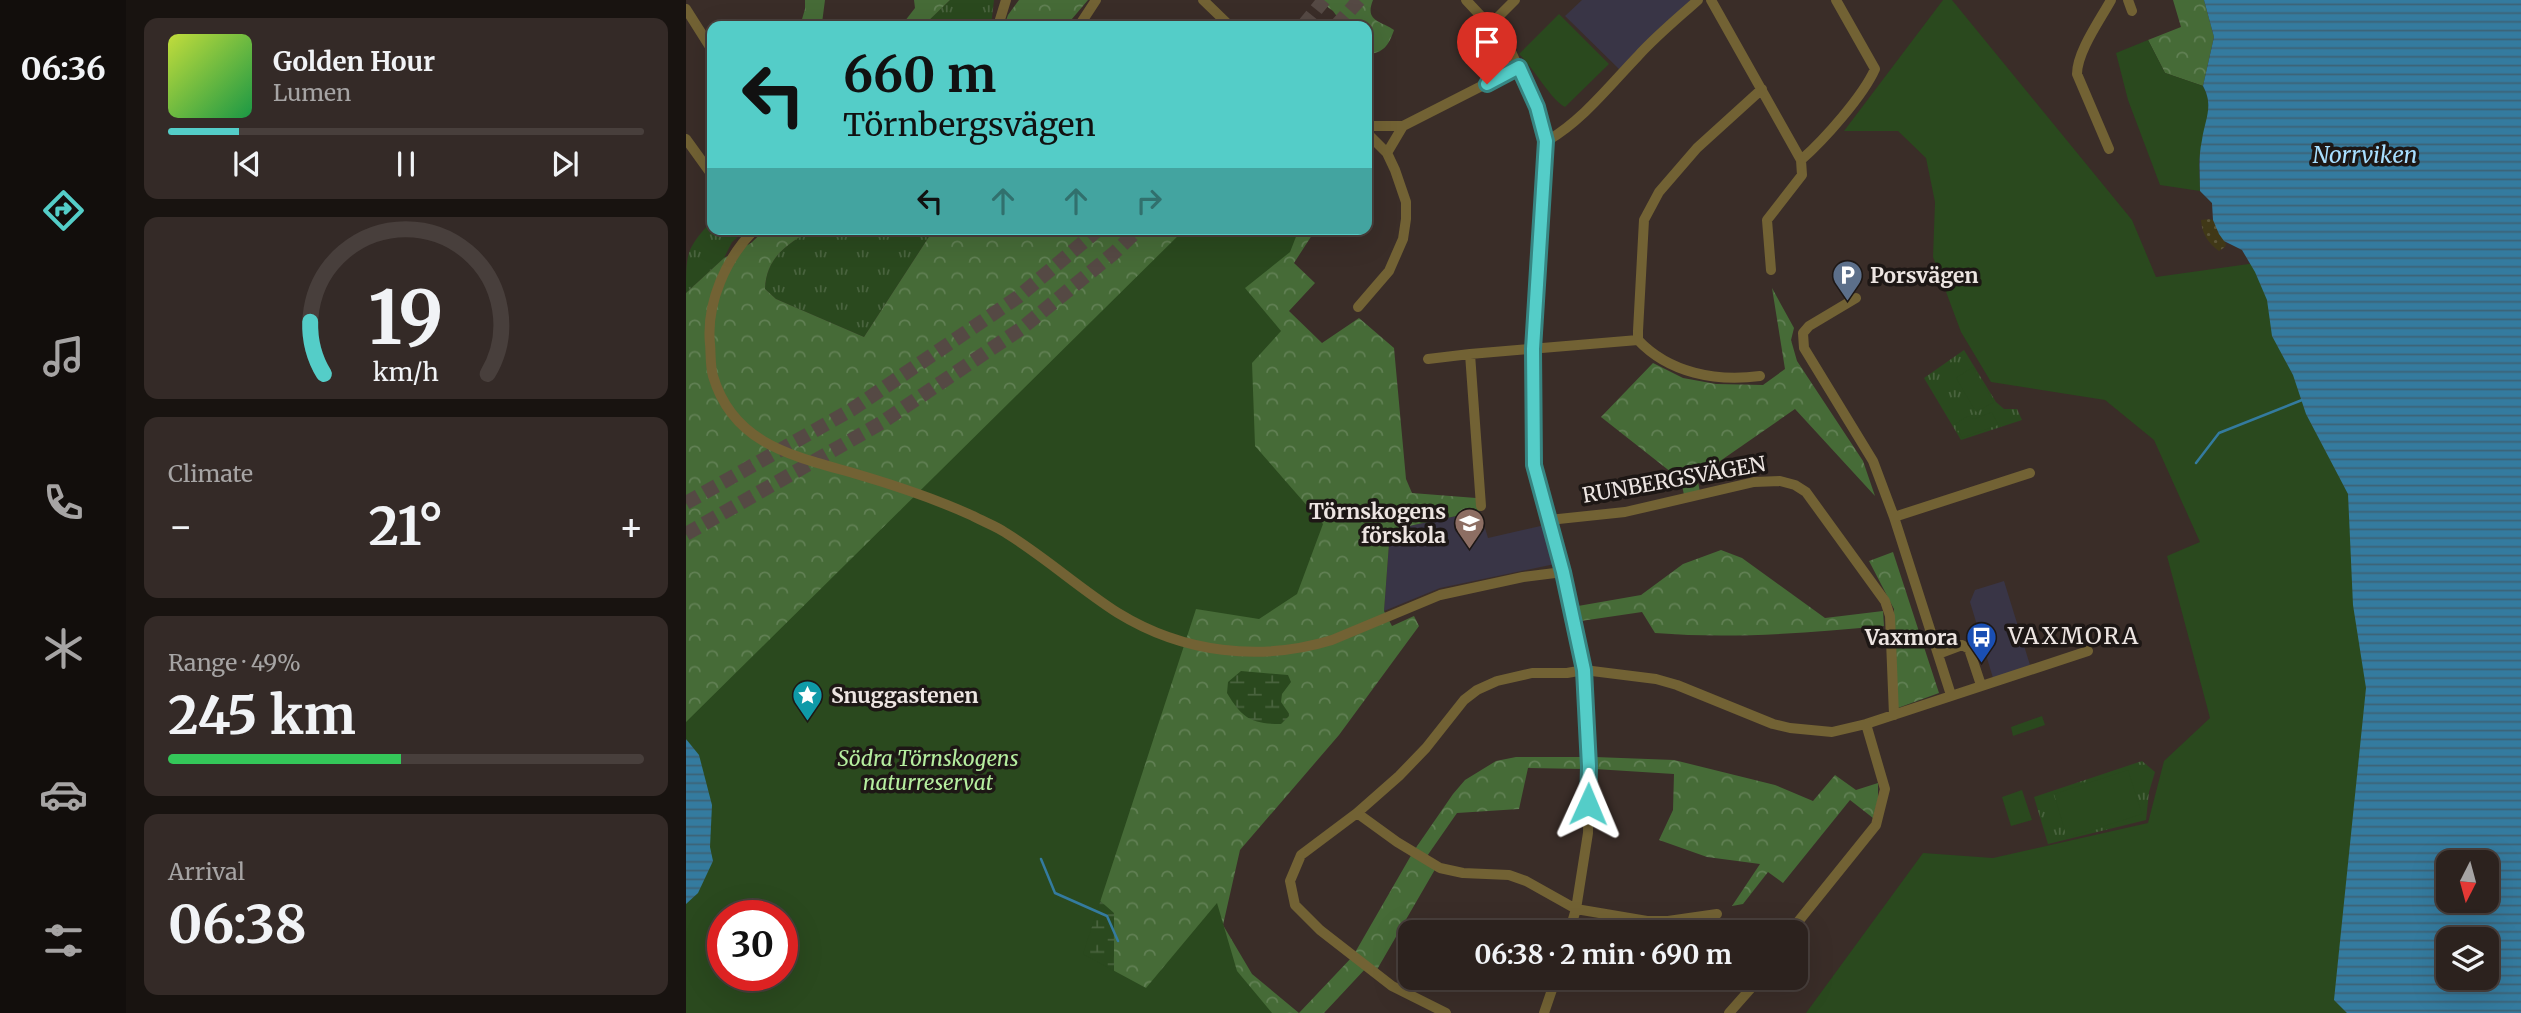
<!DOCTYPE html>
<meta charset="utf-8">
<style>
:root{--surface:#2c221e;--page:#342a27;--text:#f1f3f6;--muted:#a6a4a4;--line:#483f3c;--accent:#54cdc8}
body{margin:0;font-family:Merriweather,serif;background:var(--page);color:var(--text);height:100vh;display:flex;flex-direction:column;font-size:26px;white-space:nowrap}
*{box-sizing:border-box;margin:0}
p{font-size:23px;color:var(--muted)}
.icon{flex:none;width:38px;height:38px;fill:none;stroke:currentColor;stroke-width:2;stroke-linecap:round;stroke-linejoin:round}
.map{position:relative;flex:1;overflow:hidden}
.panel{display:flex;flex-direction:column;gap:18px;padding:18px;background:#181310;width:560px}
.panel>*{flex:none}
.banner{position:absolute;left:21px;top:21px;width:665px;height:214px;border-radius:14px;box-shadow:0 7px 28px #0002,0 0 0 2px var(--line);background:#54cdc8;color:#111;overflow:hidden}
.needle{width:46px;rotate:186deg}
.buttons{position:absolute;left:1750px;top:850px;display:grid;gap:14px}
.buttons a{display:grid;place-items:center;width:63px;height:63px;border-radius:14px;background:var(--surface);box-shadow:0 7px 28px #0002,0 0 0 2px var(--line);font-size:35px}
.speed{position:absolute;left:21px;top:900px;display:flex;gap:14px;font-size:35px;font-weight:700;text-align:center}
.speed>*{display:grid;place-content:center;width:91px;height:91px;border-radius:50%;background:var(--surface);box-shadow:0 7px 28px #0002,0 0 0 2px var(--line);line-height:1}
.speed .limit{border:10px solid #d22;background:#fff;color:#111}
.pin{position:absolute;display:grid;place-items:center;width:60px;height:60px;color:#fff;margin:-72px -30px;border-radius:50% 50% 50% 0;rotate:-45deg;box-shadow:0 0 7px #0007}
.pin .icon{rotate:45deg}
.me{position:absolute;width:77px;margin:-38px;rotate:1deg;stroke-linejoin:round;filter:drop-shadow(0 0 5px #0008)}
.turn{display:flex;align-items:center;gap:24px;height:147px;padding:0 21px;font-size:32px}
.turn .icon{width:91px;height:91px;stroke-width:2.5}
.turn b{display:block;font-size:49px;line-height:60px}
.lanes{display:flex;align-items:center;height:66px;padding:0 21px;background:#0003;justify-content:center;gap:35px;direction:ltr}
.lanes .off{opacity:.35}
.big{font-size:52px;font-weight:700;line-height:1.1}
.panel .card{flex:1;display:flex;flex-direction:column;justify-content:center;gap:10px;min-width:0;padding:0 24px;border-radius:14px;background:var(--page)}
.panel .dial{align-items:center;gap:0}
.dial svg{height:182px;overflow:visible;fill:none;stroke:var(--line);stroke-width:7;stroke-linecap:round;text-anchor:middle}
.dial text{fill:var(--text);stroke:none}
.song{display:flex;align-items:center;gap:21px}
.cover{width:84px;height:84px;border-radius:10px;background:linear-gradient(135deg,hsl(70 70% 55%),hsl(140 70% 35%))}
.played{height:7px;border-radius:4px;background:linear-gradient(90deg,var(--accent) 15%,var(--line) 15%)}
.keys{display:flex;justify-content:space-around;direction:ltr}
.heat{display:flex;justify-content:space-between;align-items:center;font-size:38px;direction:ltr}
.charge{height:10px;border-radius:5px;background:linear-gradient(90deg,#34c759 49%,var(--line) 0)}
.trip{position:absolute;left:712px;top:920px;width:410px;height:70px;border-radius:14px;background:var(--surface);box-shadow:0 7px 28px #0002,0 0 0 2px var(--line);font-weight:700;line-height:70px;text-align:center}
main{display:flex;flex:1;min-height:0}
.dock{display:flex;flex-direction:column;width:126px;justify-content:space-around;align-items:center;background:#120e0c;color:var(--muted)}
.dock .icon{width:49px;height:49px}
.dock .selected{color:var(--accent)}
.dock b{font-size:32px;color:var(--text)}
.map>svg:first-child{display:block}
.education{fill:#393546}
.grass{fill:url(#grass-tufts)}
.forest{fill:url(#forest-crowns);fill-rule:evenodd}
.wetland{fill:url(#wetland-marsh)}
.sand{fill:url(#sand-dots)}
.green{fill:#2a491e;fill-rule:evenodd}
.water{fill:url(#water-rules);fill-rule:evenodd}
.lines{fill:none;stroke-linecap:round;stroke-linejoin:round}
.stream{stroke:#347b9f;stroke-width:2.5}
.highway-tunnel{stroke:#554944;stroke-width:14;stroke-dasharray:14 7;stroke-linecap:butt}
.minor{stroke:#726234;stroke-width:10}
.route-casing{stroke:#378582;stroke-width:18}
.route{stroke:#54cdc8;stroke-width:12}
.labels{text-anchor:middle;stroke-width:7;stroke-linejoin:round;paint-order:stroke}
.poi-label{font-size:21px;font-weight:bold;fill:#ede5e2;stroke:#1d1715;text-anchor:start}
.street-label{font-size:21px;fill:#ede5e2;stroke:#1d1715}
.park-label{font-size:21px;font-style:italic;fill:#b5ee9f;stroke:#1d1715}
.water-label{font-size:23px;font-style:italic;fill:#a8dfff;stroke:#1d1715}
.neighbourhood-label{font-size:23px;letter-spacing:2px;fill:#ede5e2;stroke:#1d1715}
</style>
<main>
<nav class="dock">
<b>06:36</b>
<svg class="icon selected" aria-label="directions" viewBox="0 0 24 24"><path d="M12 3l9 9-9 9-9-9zM9 14v-3h6M13 9l2 2-2 2"/></svg>
<svg class="icon" aria-label="music" viewBox="0 0 24 24"><path d="M9 18V5l10-2v13"/><circle cx="6" cy="18" r="3"/><circle cx="16" cy="16" r="3"/></svg>
<svg class="icon" aria-label="phone" viewBox="0 0 24 24"><path d="M5 4h4l2 5-3 2q2 4 5 5l2-3 5 2v4C11 20 4 13 5 4z"/></svg>
<svg class="icon" aria-label="climate" viewBox="0 0 24 24"><path d="M12 3v18M4 7l16 10M4 17L20 7"/></svg>
<svg class="icon" aria-label="car" viewBox="0 0 24 24"><path d="M5 17H2v-5l4-1 3-4h7l3 4 3 1v5h-3M9 17h6M6 11h13"/><circle cx="7" cy="17" r="2"/><circle cx="17" cy="17" r="2"/></svg>
<svg class="icon" aria-label="filters" viewBox="0 0 24 24"><path d="M4 7h16M4 17h16"/><circle cx="9" cy="7" r="2"/><circle cx="15" cy="17" r="2"/></svg>
</nav>
<section class="panel">
<div class="card">
<div class="song"><i class="cover"></i><div><b>Golden Hour</b><p>Lumen</p></div></div>
<div class="played"></div>
<div class="keys"><svg class="icon" aria-label="previous" viewBox="0 0 24 24"><path d="M18 5L8 12l10 7zM5 5v14"/></svg><svg class="icon" aria-label="pause" viewBox="0 0 24 24"><path d="M8 5v14M16 5v14"/></svg><svg class="icon" aria-label="next" viewBox="0 0 24 24"><path d="M6 5l10 7-10 7zM19 5v14"/></svg></div>
</div>
<div class="card dial"><svg viewBox="0 0 100 80">
<path d="M14 69A42 42 0 1 1 86 69"/>
<path d="M14 69A42 42 0 0 1 8 46" stroke="#54cdc8"/>
<text x="50" y="56" font-size="32" font-weight="700">19</text>
<text x="50" y="72" font-size="11">km/h</text>
</svg></div>
<div class="card"><p>Climate</p>
<div class="heat"><a>−</a><b class="big">21°</b><a>+</a></div>
</div>
<div class="card"><p>Range · 49%</p><b class="big">245 km</b><div class="charge"></div></div>
<div class="card"><p>Arrival</p><b class="big">06:38</b></div>
</section>
<div class="map">
<svg width="1835" height="1013" viewBox="0 0 1835 1013">
<defs>
<pattern id="grass-tufts" width="24" height="20" patternUnits="userSpaceOnUse" patternTransform="scale(1.75)"><rect width="24" height="20" fill="#2a491e"/><path d="M3 7l-1-3M5 7V3M7 7l1-3M15 17l-1-3M17 17v-4M19 17l1-3" fill="none" stroke="#49633e"/></pattern>
<pattern id="forest-crowns" width="20" height="18" patternUnits="userSpaceOnUse" patternTransform="scale(1.75)"><rect width="20" height="18" fill="#466b37"/><path d="M2 6a3 3 0 1 1 6 0M12 15a3 3 0 1 1 6 0" fill="none" stroke="#618054"/></pattern>
<pattern id="wetland-marsh" width="20" height="14" patternUnits="userSpaceOnUse" patternTransform="scale(1.75)"><rect width="20" height="14" fill="#2a491e"/><path d="M1 5h8M5 5V1M11 12h8M15 12V8" fill="none" stroke="#49633e"/></pattern>
<pattern id="sand-dots" width="8" height="8" patternUnits="userSpaceOnUse" patternTransform="scale(1.75)"><rect width="8" height="8" fill="#403817"/><path d="M2 2h.1M6 6h.1" fill="none" stroke="#5c5538" stroke-width="1.8" stroke-linecap="round"/></pattern>
<pattern id="water-rules" width="6" height="5" patternUnits="userSpaceOnUse" patternTransform="scale(1.75)"><rect width="6" height="5" fill="#347b9f"/><path d="M0 2.5h6" fill="none" stroke="#3d6376"/></pattern>
</defs>
<rect width="100%" height="100%" fill="#3a2d28"/>
<path class="education" d="M896 0H1005L934 70 879 16Z
M794 511 802 538 859 525 869 564 754 588 698 611 704 530Z
M1318 581 1344 665 1307 678 1284 602 1289 590Z"/>
<path class="grass" d="M264 0H308L305 26H237Z
M26 221V229H61L46 242 38 258 0 293C0 254 0 248 26 221Z
M128 229 152 236H165L171 229H248L178 337 90 299 79 289C80 257 102 243 128 229Z
M1278 350 1310 402 1318 409H1331L1336 420 1275 440 1238 378Z
M1456 761 1469 772 1463 792 1460 820 1362 844 1348 797Z"/>
<path class="forest" d="M119 0H139L136 23 177 26H114L119 9Z
M228 0H264L237 26H215L229 8Z
M333 0H402L380 26H318L322 15Z
M632 0H687C678 22 696 21 708 30 703 45 697 54 681 54V26H658L647 11Z
M1487 0H1518L1528 37 1517 86 1479 73 1462 40 1495 27Z
M80 229H128C102 243 80 257 79 289L90 299 178 337 248 229H630L608 263 629 283 603 311 636 343 673 318 708 348 720 479 726 493 790 498 794 511 704 530 698 611 706 626 728 616 733 626 653 735 554 850 537 925 566 974 613 1013 667 956 727 852 767 794 779 780 810 761 830 757H898V769L842 768 833 809 771 813 739 859 751 866 689 973 681 967 638 1013H0V293L38 258 65 243ZM37 915H96V975H37Z
M1086 288 1108 328 1105 340 1111 361 1177 461 1189 496 1109 409 1011 477 1014 492 998 495 995 480 915 417 967 363 997 378 1030 384 1077 385 1099 369Z
M1035 550 1056 558 1139 618 1197 611 1198 626C1121 633 1046 639 969 633L956 612 895 621 892 606 955 595 997 564Z
M1207 552 1253 693 1209 709 1208 609 1183 561Z
M909 757 988 760 1089 785 1127 801 1149 775 1170 790 1192 783V799L1187 818 1164 800 1097 883 1082 872 1057 904 1046 906 1074 864 1021 857 973 840 987 810 988 774 909 769Z"/>
<path class="wetland" d="M555 671 602 675 605 682 596 694 595 702 604 715 595 724C565 724 556 718 541 693L542 682Z
M404 892 428 913V1013H365Z"/>
<path class="sand" d="M1524 219 1527 220 1540 244 1539 247 1533 251C1522 243 1516 234 1515 220Z"/>
<path class="green" d="M1257 0H1266L1446 220 1470 277 1613 257 1699 484 1702 1013H1120L1237 853 1307 858 1462 823 1478 761 1524 718 1481 556 1514 542 1468 440 1419 400 1305 382 1275 332 1247 257 1249 202 1240 158 1212 131H1158Z
M873 14 923 64 879 107C864 99 848 68 833 54Z
M1462 40 1479 73 1517 86C1531 110 1515 136 1513 162 1513 172 1514 181 1514 191L1474 185 1442 100 1430 53Z
M499 229H613L604 252 559 288 595 331 566 363 569 446 637 524 611 594 573 619 510 609 397 954 460 988 531 903 551 971 586 1013H0V722ZM37 915H96V975H37Z
M1287 367 1308 402 1290 412 1270 378Z
M1306 412 1312 425 1276 438 1269 424 1282 416 1288 419Z
M1356 716 1359 725 1327 736 1325 727Z
M1442 770 1456 814 1381 838 1368 794Z
M1336 790 1346 820 1325 826 1316 797Z"/>
<path class="water" d="M1518 0H1835V1013H1661L1648 1000 1680 688 1667 605 1662 494 1620 414 1607 375 1586 336 1581 300 1569 272 1556 250 1538 241 1533 234 1527 220 1526 203 1514 191C1514 174 1512 157 1516 140 1519 119 1528 106 1517 86L1528 37ZM1762 863H1801V901H1762ZM1762 940H1801V978H1762Z
M0 739 13 755 26 805 24 847 27 861 12 893 0 904Z"/>
<g class="lines">
<path class="stream" d="M1510 463 1533 433 1616 400
M355 859 369 893 421 916 432 941"/>
<path class="highway-tunnel" d="M617 26 638 0
M650 26 673 0
M0 503 165 410 332 297 413 229
M0 534 195 423 336 328 428 253 453 229"/>
<path class="minor" d="M517 0 544 26
M780 0 822 45 851 108 861 141 850 273 847 349 848 465 877 572 898 670 903 766 902 833 890 909 883 933
M1025 0 1115 160 1116 175 1081 220 1085 270
M1442 0 1446 11
M0 9 26 50
M804 25 829 0
M312 26 320 0
M393 26 410 0
M681 126H717L833 67
M0 139 26 175
M861 141C897 120 923 86 952 56 970 36 992 18 1012 0
M1423 149 1391 74C1391 52 1414 20 1425 0
M701 153 717 126
M1115 160C1138 140 1177 96 1189 69L1150 0
M69 229C40 258 20 303 24 344 25 354 24 366 27 376 47 444 107 456 167 473 208 485 248 498 287 516 298 522 310 526 320 533 359 557 393 588 432 613 497 653 574 662 646 640L754 595 837 577 877 572
M1170 298 1123 326 1117 333 1118 348 1187 461 1208 517 1265 695
M672 307 703 271 717 239 720 219V202L709 170 701 153 681 133
M742 359 784 354
M1074 376C1030 382 983 373 952 340V331L958 220 973 192 1011 148 1076 89
M795 506 784 354 952 340
M1208 517 1344 473
M863 520 939 512 1068 482 1094 481 1109 485 1120 492 1199 601 1204 616 1208 715
M1252 654 1276 645 1283 649 1295 685
M671 813 711 842 754 868 777 873 823 875 840 881 890 909 961 921H982L1031 914
M1103 933 1190 825 1199 789 1180 724
M760 1013 706 986 634 930 609 905 604 881 615 855 671 813 713 776 740 748 778 700 791 690 811 681 846 673H881L898 670 970 679 991 685 1087 724 1104 728 1146 732 1180 724 1402 651
M858 1013 870 978
M1043 1013 1074 978"/>
</g>
<g class="lines">
<defs>
<path id="route" d="M801 84 833 67 851 107 860 141 847 349 848 465 877 572 898 670 903 766 902 804"/>
</defs>
<use href="#route" class="route-casing"/>
<use href="#route" class="route"/>
</g>
<defs>
<symbol id="parking-pin" viewBox="-11 -11 22 30"><path d="M0 17L-7.5 6A9.5 9.5 0 1 1 7.5 6Z" fill="#5c6f8a" stroke="#1d1715"/><path d="M-3.5-5.5H1a3.5 3.5 0 0 1 0 7H-1V5.5H-3.5ZM-1-3.4V-.6H.8a1.4 1.4 0 0 0 0-2.8Z" fill="#fff"/></symbol>
<symbol id="school-pin" viewBox="-11 -11 22 30"><path d="M0 17L-7.5 6A9.5 9.5 0 1 1 7.5 6Z" fill="#8d6e63" stroke="#1d1715"/><path d="M0-5L7-2L0 1L-7-2ZM-4 1L0 2.5L4 1V4Q0 6-4 4Z" fill="#fff"/></symbol>
<symbol id="bus-pin" viewBox="-11 -11 22 30"><path d="M0 17L-7.5 6A9.5 9.5 0 1 1 7.5 6Z" fill="#1a4fb4" stroke="#1d1715"/><path d="M-5-6H5V4H4V6H2V4H-2V6H-4V4H-5ZM-3.5-4V0h7V-4ZM-3.5 1.2v1.5H-2V1.2ZM2 1.2v1.5H3.5V1.2Z" fill="#fff"/></symbol>
<symbol id="sight-pin" viewBox="-11 -11 22 30"><path d="M0 17L-7.5 6A9.5 9.5 0 1 1 7.5 6Z" fill="#0f9aa8" stroke="#1d1715"/><path d="M0-6L1.8-2.2L6-1.7L2.9 1.2L3.7 5.4L0 3.3L-3.7 5.4L-2.9 1.2L-6-1.7L-1.8-2.2Z" fill="#fff"/></symbol>
</defs>
<g fill-rule="evenodd">
<use href="#parking-pin" x="1144" y="258" width="35" height="47"/>
<use href="#school-pin" x="766" y="506" width="35" height="47"/>
<use href="#bus-pin" x="1278" y="620" width="35" height="47"/>
<use href="#sight-pin" x="104" y="678" width="35" height="47"/>
</g>
<g class="labels">
<g class="poi-label">
<text x="1184" y="283">Porsvägen</text>
<text x="760" y="519" text-anchor="end">Törnskogens<tspan x="760" dy="24">förskola</tspan></text>
<text x="1272" y="645" text-anchor="end">Vaxmora</text>
<text x="145" y="703">Snuggastenen</text>
</g>
<g class="street-label">
<text transform="translate(988 480) rotate(-10)" y="7">RUNBERGSVÄGEN</text>
</g>
<g class="park-label">
<text x="242" y="766">Södra Törnskogens<tspan x="242" dy="24">naturreservat</tspan></text>
</g>
<g class="water-label">
<text x="1679" y="163">Norrviken</text>
</g>
<g class="neighbourhood-label">
<text x="1388" y="644">VAXMORA</text>
</g>
</g>
</svg>
<div class="buttons">
<a><svg class="needle" viewBox="-14 -14 28 28"><path d="M0-13l5 13h-10z" fill="#e53935"/><path d="M0 13l5-13h-10z" fill="#a6a4a4"/></svg></a>
<a><svg class="icon" aria-label="layers" viewBox="0 0 24 24"><path d="M12 4l9 5-9 5-9-5zM3 14l9 5 9-5"/></svg></a>
</div>
<div class="speed"><div class="limit">30</div></div>
<div class="pin" style="left:801px;top:84px;background:#d93025"><svg class="icon" aria-label="arrive" viewBox="0 0 24 24"><path d="M6 21V4h12l-3 4 3 4H6"/></svg></div>
<svg class="me" style="left:902px;top:804px" viewBox="-20 -20 40 40"><path d="M0-17L14 15 0 8-14 15z" fill="#54cdc8" stroke="#fff" stroke-width="4"/></svg>
<div class="trip">06:38 · 2 min · 690 m</div>
<div class="banner">
<div class="turn"><svg class="icon" aria-label="left" viewBox="0 0 24 24"><path d="M17 20v-9H6M10 6l-5 5 5 5"/></svg><div><b>660 m</b>Törnbergsvägen</div></div>
<div class="lanes"><svg class="icon" aria-label="left" viewBox="0 0 24 24"><path d="M17 20v-9H6M10 6l-5 5 5 5"/></svg><svg class="icon off" aria-label="ahead" viewBox="0 0 24 24"><path d="M12 20V5M6 11l6-6 6 6"/></svg><svg class="icon off" aria-label="ahead" viewBox="0 0 24 24"><path d="M12 20V5M6 11l6-6 6 6"/></svg><svg class="icon off" aria-label="right" viewBox="0 0 24 24"><path d="M7 20v-9h11M14 6l5 5-5 5"/></svg></div>
</div>
</div>
</main>
